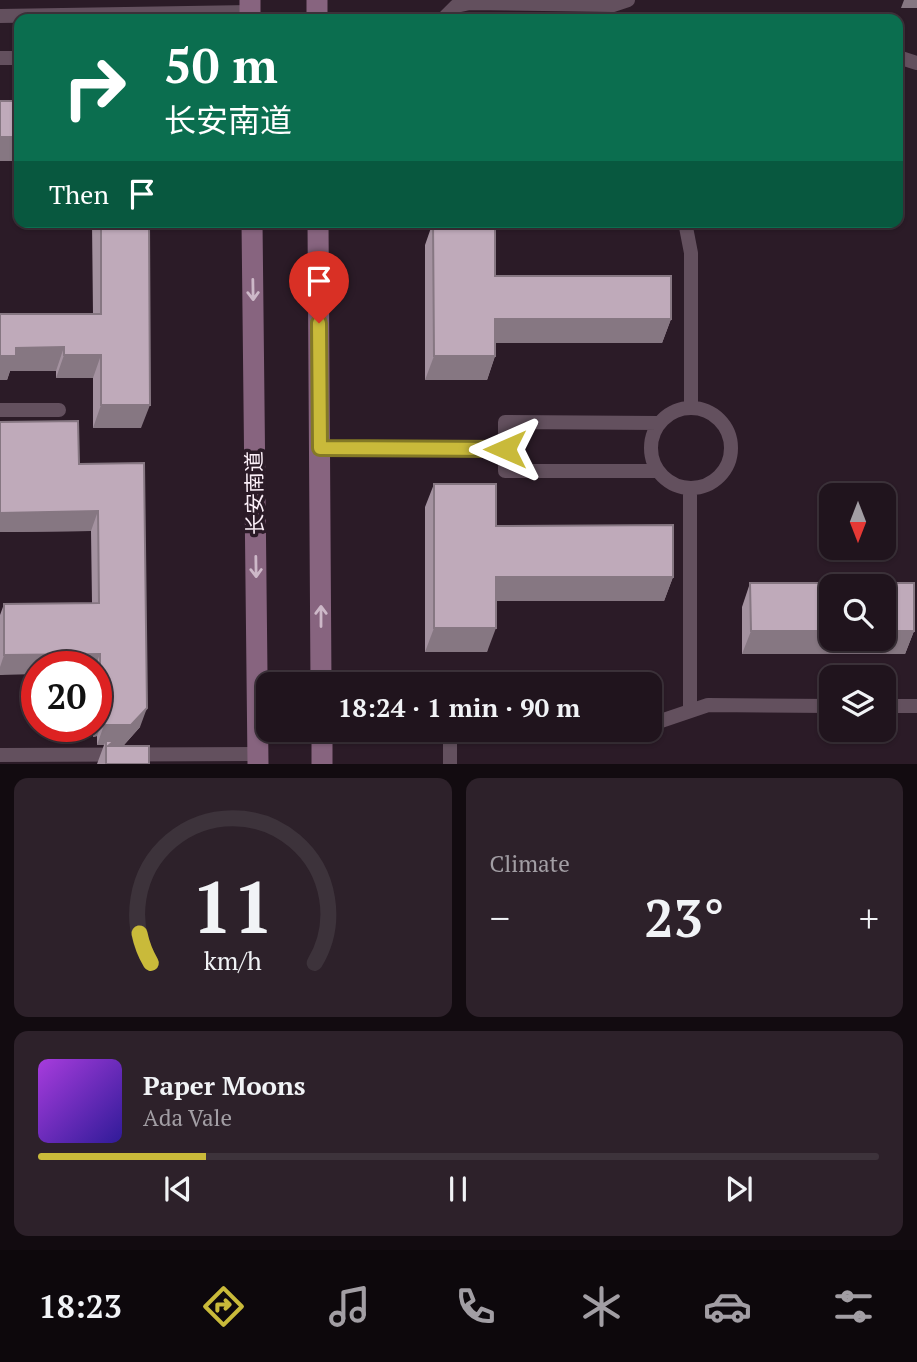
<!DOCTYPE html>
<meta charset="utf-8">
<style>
:root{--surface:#20141d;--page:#2d212a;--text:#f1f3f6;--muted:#a29ea4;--line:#3d333b;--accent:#c9ba3a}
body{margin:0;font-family:"PT Serif","Noto Sans SC",serif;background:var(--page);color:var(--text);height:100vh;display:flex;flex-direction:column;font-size:26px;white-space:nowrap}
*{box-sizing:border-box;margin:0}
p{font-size:23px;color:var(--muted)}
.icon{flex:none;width:38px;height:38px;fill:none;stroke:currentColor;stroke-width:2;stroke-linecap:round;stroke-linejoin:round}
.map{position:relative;height:764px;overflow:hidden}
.side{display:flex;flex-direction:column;gap:14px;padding:14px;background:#120b10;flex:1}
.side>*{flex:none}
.banner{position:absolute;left:14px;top:14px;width:889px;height:214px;border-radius:14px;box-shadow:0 2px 5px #0004,0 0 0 2px var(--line);background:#0b6e4f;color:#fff;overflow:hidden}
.needle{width:46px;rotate:180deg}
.fabs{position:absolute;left:819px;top:483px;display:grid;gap:14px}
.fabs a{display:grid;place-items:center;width:77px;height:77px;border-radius:14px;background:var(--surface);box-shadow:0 2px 5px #0004,0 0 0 2px var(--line);font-size:35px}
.speed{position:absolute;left:21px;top:651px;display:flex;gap:14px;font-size:35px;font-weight:700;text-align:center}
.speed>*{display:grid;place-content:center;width:91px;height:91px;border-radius:50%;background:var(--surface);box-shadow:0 2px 5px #0004,0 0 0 2px var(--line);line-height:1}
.speed .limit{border:10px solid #d22;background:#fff;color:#111}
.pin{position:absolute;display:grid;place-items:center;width:60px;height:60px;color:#fff;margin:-72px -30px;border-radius:50% 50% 50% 0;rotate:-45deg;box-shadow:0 0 7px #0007}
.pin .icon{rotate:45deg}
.me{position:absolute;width:77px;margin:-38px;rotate:270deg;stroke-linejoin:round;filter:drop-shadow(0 0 5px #0008)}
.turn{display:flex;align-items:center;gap:24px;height:147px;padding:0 35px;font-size:32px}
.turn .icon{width:91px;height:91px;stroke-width:2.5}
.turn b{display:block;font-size:49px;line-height:60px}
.then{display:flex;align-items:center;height:66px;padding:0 35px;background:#0003;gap:14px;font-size:26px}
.big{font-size:52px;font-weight:700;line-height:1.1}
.side .widget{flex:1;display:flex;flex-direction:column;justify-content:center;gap:10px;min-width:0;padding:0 24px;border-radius:14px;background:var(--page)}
.side .dial{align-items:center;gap:0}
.dial svg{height:182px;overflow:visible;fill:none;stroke:var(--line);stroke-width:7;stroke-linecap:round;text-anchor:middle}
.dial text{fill:var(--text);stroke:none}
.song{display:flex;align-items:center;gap:21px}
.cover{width:84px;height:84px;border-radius:10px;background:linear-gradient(135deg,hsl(280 70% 55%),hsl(250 70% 35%))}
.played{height:7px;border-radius:4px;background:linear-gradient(90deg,var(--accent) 20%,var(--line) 20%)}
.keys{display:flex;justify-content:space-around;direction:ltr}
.heat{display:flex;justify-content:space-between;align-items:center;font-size:38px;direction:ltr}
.side .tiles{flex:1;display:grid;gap:14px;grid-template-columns:1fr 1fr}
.widget:last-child{grid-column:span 2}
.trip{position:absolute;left:256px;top:672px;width:406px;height:70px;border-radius:14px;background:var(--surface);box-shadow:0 2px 5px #0004,0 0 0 2px var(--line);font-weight:700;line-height:70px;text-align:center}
.tabs{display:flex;height:112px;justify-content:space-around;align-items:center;background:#0d080c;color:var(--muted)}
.tabs .icon{width:49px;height:49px}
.tabs .selected{color:var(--accent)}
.tabs b{font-size:32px;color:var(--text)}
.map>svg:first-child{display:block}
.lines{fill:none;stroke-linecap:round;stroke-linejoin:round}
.service{stroke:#63505e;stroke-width:14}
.secondary{stroke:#87647f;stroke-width:21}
.wall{fill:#a492a0}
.shaded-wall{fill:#867782}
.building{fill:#bfaaba;stroke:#867782;stroke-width:2}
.oneway{stroke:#cdb8c8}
.route-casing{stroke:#837926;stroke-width:18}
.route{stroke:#c9ba3a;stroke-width:12}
.labels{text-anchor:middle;stroke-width:7;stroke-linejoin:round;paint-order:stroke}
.street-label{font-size:21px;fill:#fcf0f9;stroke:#2b1b27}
</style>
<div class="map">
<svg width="917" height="764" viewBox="0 0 917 764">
<rect width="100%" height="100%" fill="#2b1b27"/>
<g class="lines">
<path class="service" d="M0 16 250 12
M443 19 456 6 470 3 613 5 628 0
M898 57 917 63
M0 58H19
M685 222 691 253V408
M651 448a40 40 0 1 1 80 0a40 40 0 1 1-80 0Z
M0 410H59
M320 448 505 449
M658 471H505V422L659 423
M690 489V710
M884 706H917
M649 725 708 705 831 706
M450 730V764
M0 755 257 754"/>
<path class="secondary" d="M250 0V19
M317 0V19
M252 222 258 764
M318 222 321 684
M322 730V764"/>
</g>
<path class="wall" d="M92 222H149L141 428H93V378H56V371H10L7 380H0V314H93Z
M433 222 495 276 671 319 662 343H495V356L487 380H425V245Z
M0 422 79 464 144 463 140 727 124 745H112V746L149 764H97L104 745H97V736L93 737V726H96V667H37L0 675V615L4 604 92 603 91 531 0 532Z
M434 484 496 526 673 577 664 601H496L487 652H425V507Z
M750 583 914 631 905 654H742V607Z"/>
<path class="shaded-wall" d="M904 0H917V8H901Z
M0 137H19V161H0Z
M495 319H671L662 343H487Z
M64 347 56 371H10L7 380H0V356L16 348Z
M64 355H101L93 378H56Z
M434 356H495L487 380H425Z
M101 405H150L141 428H93Z
M98 511 91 531 0 532V513Z
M496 577H673L664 601H487Z
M434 628H496L487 652H425Z
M751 631H831V639H884V631H914L905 654H742Z
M100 654 95 667H37V674L0 675V667L4 655Z
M147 708 140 727 124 745H112L106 762V741L104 745H97L104 725Z
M100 717H104L97 736 93 737Z"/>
<path class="building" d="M0 101H19V137H0Z
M101 222H149L150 405H101V355H64V347L16 348V356H0V314H101Z
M433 222H495V276H671V319H495V356H434Z
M78 421 79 464 144 463 147 708 131 725H104V717H100V654L4 655V604L99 603 98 511 0 513V422Z
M434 484H496V526L673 525V577H496V628H434Z
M750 583H914V631H884V586H831V631H751Z
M106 741H114L108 746H149V764H106Z"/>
<defs><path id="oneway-shaft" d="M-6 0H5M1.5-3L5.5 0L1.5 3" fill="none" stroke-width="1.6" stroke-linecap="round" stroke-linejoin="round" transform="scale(1.75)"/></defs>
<g class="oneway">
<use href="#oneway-shaft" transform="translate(253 290) rotate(89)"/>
<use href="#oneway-shaft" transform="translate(256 567) rotate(89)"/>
<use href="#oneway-shaft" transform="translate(321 616) rotate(-90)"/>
</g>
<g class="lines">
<defs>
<path id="route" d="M319 323 320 448 505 449"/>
</defs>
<use href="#route" class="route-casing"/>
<use href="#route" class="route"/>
</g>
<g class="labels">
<g class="street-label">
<text transform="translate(255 493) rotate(-91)" y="7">长安南道</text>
</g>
</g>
</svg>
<div class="fabs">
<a><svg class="needle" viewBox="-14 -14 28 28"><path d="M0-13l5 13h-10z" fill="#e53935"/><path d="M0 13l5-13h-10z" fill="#a29ea4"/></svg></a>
<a><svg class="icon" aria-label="search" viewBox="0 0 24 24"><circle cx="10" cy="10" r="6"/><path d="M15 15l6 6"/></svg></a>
<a><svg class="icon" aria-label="layers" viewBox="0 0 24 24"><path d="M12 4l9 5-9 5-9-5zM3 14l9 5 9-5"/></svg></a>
</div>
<div class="speed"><div class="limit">20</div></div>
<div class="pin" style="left:319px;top:323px;background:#d93025"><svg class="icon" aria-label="arrive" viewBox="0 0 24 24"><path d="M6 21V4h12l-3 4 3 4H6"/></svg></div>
<svg class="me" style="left:505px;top:449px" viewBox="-20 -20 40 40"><path d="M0-17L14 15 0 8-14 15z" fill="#c9ba3a" stroke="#fff" stroke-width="4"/></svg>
<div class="trip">18:24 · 1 min · 90 m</div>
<div class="banner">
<div class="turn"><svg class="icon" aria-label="right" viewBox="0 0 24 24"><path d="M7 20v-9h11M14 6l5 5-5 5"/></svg><div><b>50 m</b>长安南道</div></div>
<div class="then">Then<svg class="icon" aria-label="arrive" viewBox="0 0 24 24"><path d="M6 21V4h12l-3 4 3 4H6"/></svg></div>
</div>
</div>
<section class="side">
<div class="tiles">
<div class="widget dial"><svg viewBox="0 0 100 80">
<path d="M14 69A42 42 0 1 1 86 69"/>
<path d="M14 69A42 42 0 0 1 9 56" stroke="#c9ba3a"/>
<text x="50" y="56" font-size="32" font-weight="700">11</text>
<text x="50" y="72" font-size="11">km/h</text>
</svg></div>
<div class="widget"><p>Climate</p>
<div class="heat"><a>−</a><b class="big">23°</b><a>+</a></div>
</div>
<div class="widget">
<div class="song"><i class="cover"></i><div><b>Paper Moons</b><p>Ada Vale</p></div></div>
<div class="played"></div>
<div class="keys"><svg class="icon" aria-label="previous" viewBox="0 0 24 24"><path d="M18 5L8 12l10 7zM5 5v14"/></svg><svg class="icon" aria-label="pause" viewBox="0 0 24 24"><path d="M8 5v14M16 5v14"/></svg><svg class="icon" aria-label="next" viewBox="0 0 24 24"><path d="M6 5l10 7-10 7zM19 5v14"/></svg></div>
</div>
</div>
</section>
<nav class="tabs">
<b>18:23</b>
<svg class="icon selected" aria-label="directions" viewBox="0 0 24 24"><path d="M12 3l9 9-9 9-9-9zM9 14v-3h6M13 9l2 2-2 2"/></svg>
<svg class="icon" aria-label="music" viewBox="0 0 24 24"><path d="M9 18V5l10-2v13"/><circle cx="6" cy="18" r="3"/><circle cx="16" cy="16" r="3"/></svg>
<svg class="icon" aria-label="phone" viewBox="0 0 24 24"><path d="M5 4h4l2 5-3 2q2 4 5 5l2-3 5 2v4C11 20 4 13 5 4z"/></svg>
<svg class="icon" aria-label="climate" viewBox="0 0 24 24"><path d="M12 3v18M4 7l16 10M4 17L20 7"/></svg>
<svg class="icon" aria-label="car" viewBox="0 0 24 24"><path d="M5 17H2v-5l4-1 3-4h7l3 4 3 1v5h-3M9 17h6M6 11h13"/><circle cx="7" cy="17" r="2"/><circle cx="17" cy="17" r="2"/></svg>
<svg class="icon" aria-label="filters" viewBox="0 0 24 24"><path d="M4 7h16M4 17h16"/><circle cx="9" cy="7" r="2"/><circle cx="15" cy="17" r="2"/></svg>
</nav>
